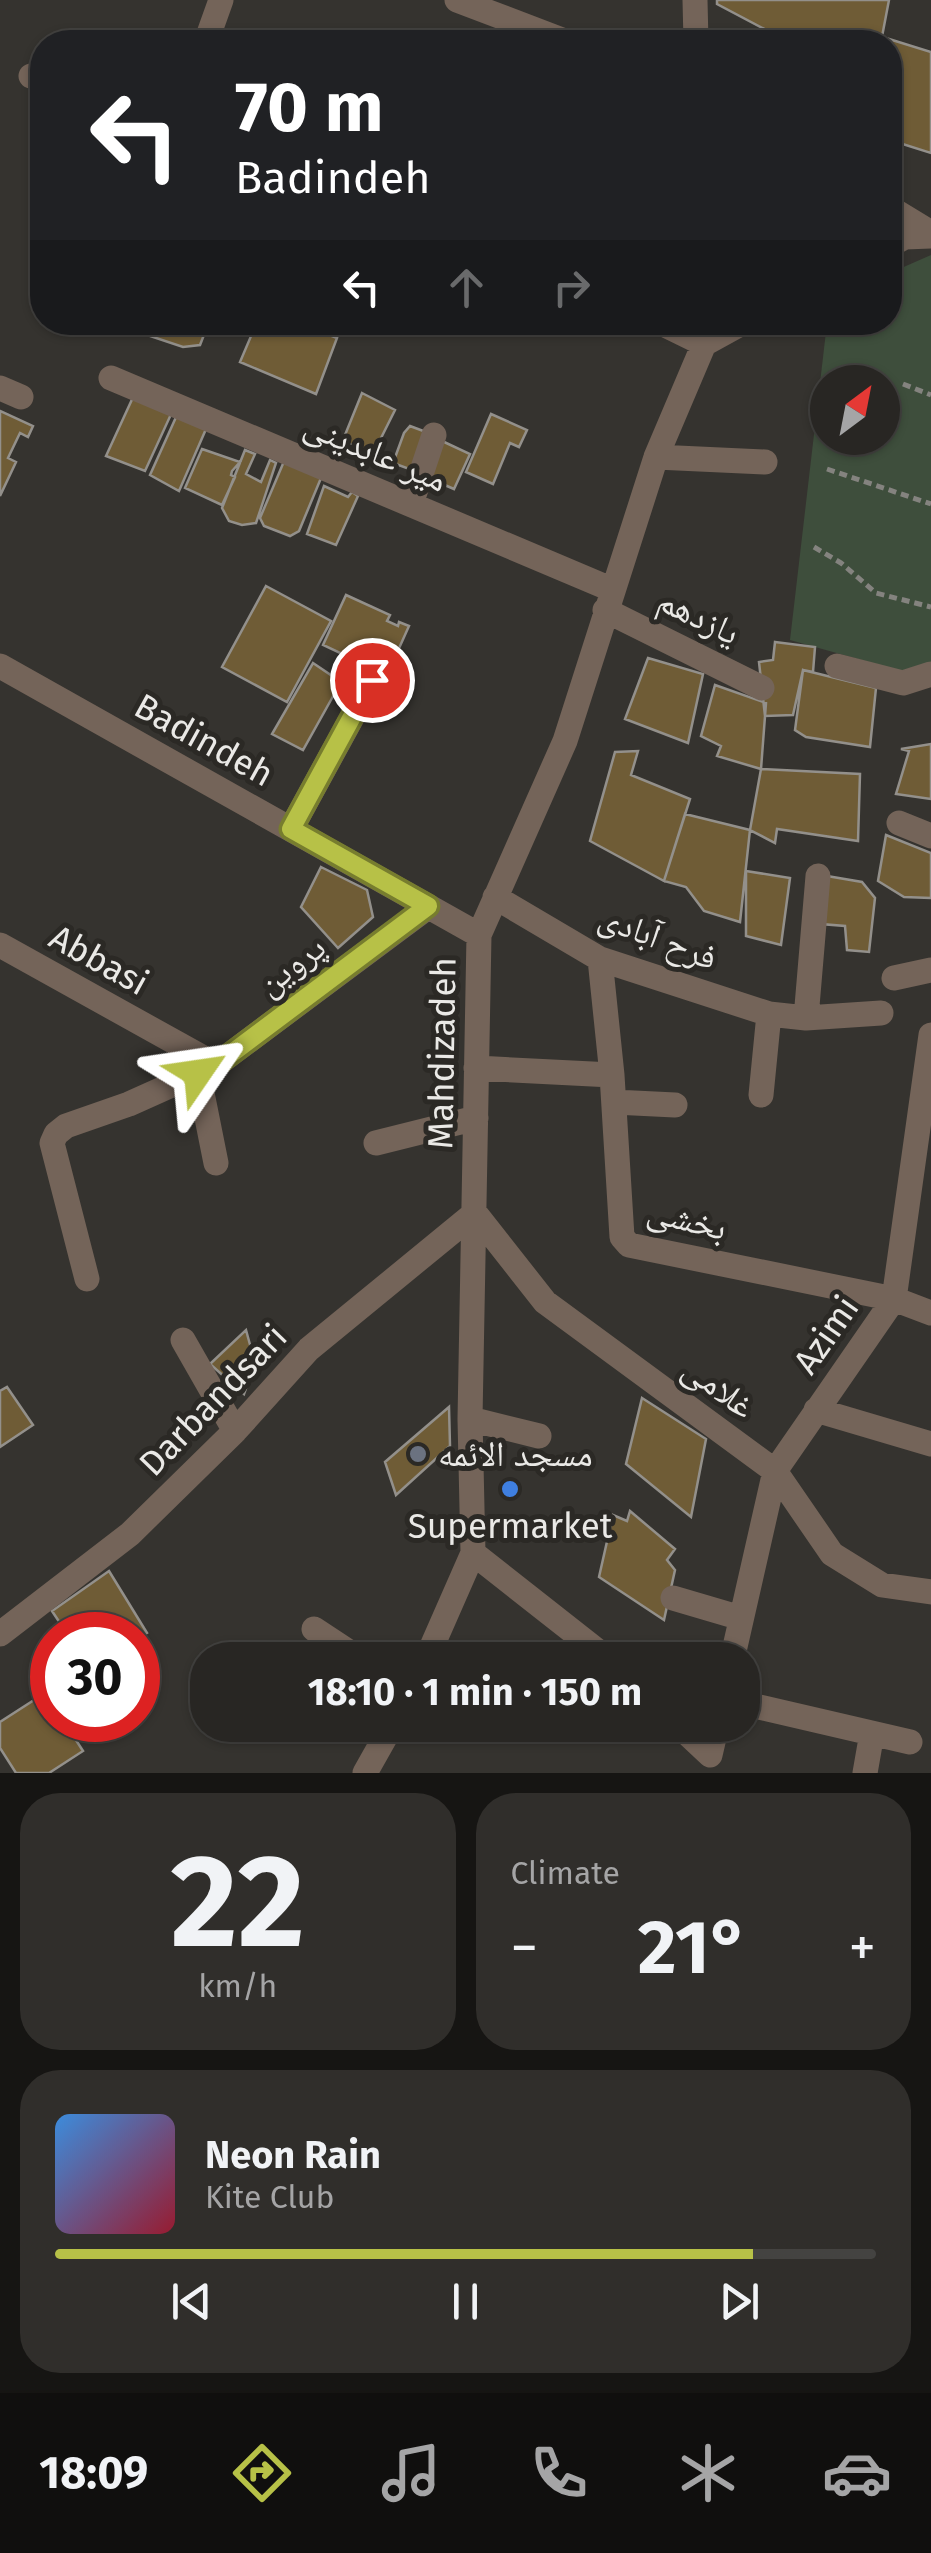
<!DOCTYPE html>
<meta charset="utf-8">
<style>
:root{--surface:#282623;--page:#302e2b;--text:#f1f3f6;--muted:#a5a5a6;--line:#444341;--accent:#b7c147}
body{margin:0;font-family:"Fira Sans","Noto Naskh Arabic",sans-serif;background:var(--page);color:var(--text);height:100vh;display:flex;flex-direction:column;font-size:38px;white-space:nowrap}
*{box-sizing:border-box;margin:0}
p{font-size:32px;color:var(--muted)}
.icon{flex:none;width:55px;height:55px;fill:none;stroke:currentColor;stroke-width:2;stroke-linecap:round;stroke-linejoin:round}
.map{position:relative;height:1773px;overflow:hidden}
.sheet{display:flex;flex-direction:column;gap:20px;padding:20px;background:#161513;flex:1}
.sheet>*{flex:none}
.banner{position:absolute;left:30px;top:30px;width:872px;height:305px;border-radius:40px;box-shadow:0 2px 8px #0004,0 0 0 2px var(--line);background:#202124;color:#fff;overflow:hidden}
.needle{width:65px;rotate:32deg}
.controls{position:absolute;left:810px;top:365px;display:grid;gap:20px}
.controls a{display:grid;place-items:center;width:90px;height:90px;border-radius:50%;background:var(--surface);box-shadow:0 2px 8px #0004,0 0 0 2px var(--line);font-size:50px}
.speed{position:absolute;left:30px;top:1612px;display:flex;gap:20px;font-size:50px;font-weight:700;text-align:center}
.speed>*{display:grid;place-content:center;width:130px;height:130px;border-radius:50%;background:var(--surface);box-shadow:0 2px 8px #0004,0 0 0 2px var(--line);line-height:1}
.speed .limit{border:15px solid #d22;background:#fff;color:#111}
.pin{position:absolute;display:grid;place-items:center;width:85px;height:85px;color:#fff;margin:-42px;border:5px solid #fff;border-radius:50%;box-shadow:0 2px 10px #0007}
.me{position:absolute;width:110px;margin:-55px;rotate:58deg;stroke-linejoin:round;filter:drop-shadow(0 0 8px #0008)}
.turn{display:flex;align-items:center;gap:35px;height:210px;padding:0 40px;font-size:45px}
.turn .icon{width:130px;height:130px;stroke-width:2.5}
.turn b{display:block;font-size:70px;line-height:85px}
.lanes{display:flex;align-items:center;height:95px;padding:0 40px;background:#0003;justify-content:center;gap:50px;direction:ltr}
.lanes .off{opacity:.35}
.big{font-size:75px;font-weight:700;line-height:1.1}
.sheet .card{flex:1;display:flex;flex-direction:column;justify-content:center;gap:15px;min-width:0;padding:0 35px;border-radius:40px;background:var(--page)}
.sheet .dial{align-items:center;gap:0}
.dial b{font-size:130px;line-height:1}
.song{display:flex;align-items:center;gap:30px}
.cover{width:120px;height:120px;border-radius:15px;background:linear-gradient(135deg,hsl(210 70% 55%),hsl(350 70% 35%))}
.played{height:10px;border-radius:5px;background:linear-gradient(90deg,var(--accent) 85%,var(--line) 85%)}
.keys{display:flex;justify-content:space-around;direction:ltr}
.heat{display:flex;justify-content:space-between;align-items:center;font-size:55px;direction:ltr}
.sheet .tiles{flex:1;display:grid;gap:20px;grid-template-columns:1fr 1fr}
.card:last-child{grid-column:span 2}
.trip{position:absolute;left:190px;top:1642px;width:570px;height:100px;border-radius:40px;background:var(--surface);box-shadow:0 2px 8px #0004,0 0 0 2px var(--line);font-weight:700;line-height:100px;text-align:center}
.menu{display:flex;height:160px;justify-content:space-around;align-items:center;background:#100f0e;color:var(--muted)}
.menu .icon{width:70px;height:70px}
.menu .on{color:var(--accent)}
.menu b{font-size:45px;color:var(--text)}
.map>svg:first-child{display:block}
.green{fill:#3e4e3c;fill-rule:evenodd}
.building{fill:#6f5c36;stroke:#93908b;stroke-width:2.5}
.lines{fill:none;stroke-linecap:round;stroke-linejoin:round}
.path{stroke:#84837f;stroke-width:5;stroke-dasharray:8 5;stroke-linecap:butt}
.minor{stroke:#746459;stroke-width:25}
.route-casing{stroke:#777d2e;stroke-width:25}
.route{stroke:#b7c147;stroke-width:18}
.worship-dot{fill:#6b7280;stroke:#2b2925;stroke-width:4}
.shop-dot{fill:#3f7fe0;stroke:#2b2925;stroke-width:4}
.labels{text-anchor:middle;stroke-width:10;stroke-linejoin:round;paint-order:stroke}
.street-label{font-size:35px;fill:#eae9e6;stroke:#2b2925}
.poi-label{font-size:35px;fill:#eae9e6;stroke:#2b2925;text-anchor:start}
</style>
<div class="map">
<svg width="931" height="1773" viewBox="0 0 931 1773">
<rect width="100%" height="100%" fill="#35332f"/>
<path class="green" d="M931 255V662L901 671 790 640 827 323 890 322V273ZM828 382H882V438H828Z"/>
<path class="building" d="M717 0H889L881 42H789L717 4Z
M889 39 931 52V153L890 140Z
M133 322H209L200 345 183 347 138 332Z
M257 322H296L337 338 316 394 240 362Z
M135 393 173 410 145 471 106 456Z
M362 393 395 410 372 456 343 440Z
M0 411 33 426 28 437 20 433 8 458 16 462 0 496Z
M491 414 527 430 519 447 510 443 493 484 466 472Z
M177 415 206 429 179 491 150 475Z
M410 426 434 435 420 473 393 463 404 433Z
M442 441 470 454 454 489 426 477Z
M202 449 240 462 232 471 231 475 235 477 222 505 185 488Z
M245 450 255 454 246 474 261 482 270 460 276 463 256 523 242 525 229 521 222 508Z
M285 459 321 478 299 531 290 536 264 526 260 518Z
M324 486 348 497 352 492 358 496 336 545 307 534Z
M266 586 331 621 287 702 222 667Z
M346 595 390 615 387 621 398 626 399 622 409 626 387 675 323 645Z
M775 642 815 647 813 672 803 670 793 715 765 716 759 662 773 660Z
M648 658 703 674 688 743 625 719Z
M313 663 341 682 303 750 272 734Z
M803 670 876 688 870 747 806 737 795 730Z
M715 685 766 703 761 769 717 756 721 746 701 736Z
M931 744V799L896 794 909 751 901 749Z
M638 751 631 775 690 799 664 881 590 841 615 752Z
M761 769 860 774 858 841 777 829 775 843 750 830Z
M685 814 750 830 740 922 704 911 686 887 664 881Z
M886 835 931 853V898L904 897 878 881Z
M321 867 367 890 373 917 338 948 301 907Z
M746 871 790 878 781 945 746 936Z
M827 876 862 882 875 898 869 952 847 950 845 926 821 924Z
M246 1330 255 1363 244 1394 210 1364Z
M7 1387 33 1425 0 1447V1391Z
M642 1398 706 1439 691 1517 626 1464Z
M449 1407 450 1446 396 1495 385 1462Z
M630 1511 675 1549 667 1560 675 1570 664 1620 599 1577 613 1515 627 1521Z
M109 1571 147 1633 138 1639V1635H68L52 1611Z
M45 1693 52 1704V1720H63L83 1751 49 1773H16L0 1748V1722Z"/>
<g class="lines">
<path class="path" d="M903 384 931 395
M827 469 931 504
M814 547 841 563 876 593 931 607"/>
<path class="minor" d="M457 0 567 42
M695 0 696 42
M206 42 221 0
M31 76 42 80
M890 208 931 233
M890 245 905 237 931 236
M659 322 704 344
M111 378 613 590
M0 388 21 397
M656 457 765 462
M411 504 434 435
M605 610 762 688
M0 666 479 935
M837 666 903 683 931 674
M899 823 931 836
M291 829 372 681
M495 897 600 959 769 1014 806 1018 881 1013
M0 945 216 1065
M600 959 612 1075 622 1237 629 1245 894 1299 931 1313
M894 978 931 970
M806 1018 818 876
M476 1068 612 1075
M198 1073 216 1163
M761 1095 769 1014
M614 1102 675 1105
M376 1143 476 1118
M475 1213 545 1302 775 1471 832 1554 882 1585 931 1592
M87 1279 52 1143 56 1134 66 1126 129 1104 216 1065 428 907
M183 1340 235 1431
M816 1410 931 1444
M470 1419 539 1436
M473 1553 609 1660
M673 1598 741 1618
M314 1629 361 1660
M0 1634 130 1534 235 1431 309 1349 475 1213
M426 1660 473 1553 470 1419 479 935 565 741 656 457 704 344 744 322
M732 1660 775 1471 894 1299 931 1035
M742 1703 910 1742
M678 1725 710 1755
M710 1755 717 1725
M365 1773 392 1725
M865 1773 872 1733"/>
</g>
<g class="lines">
<defs>
<path id="route" d="M198 1073 216 1065 428 906 291 829 372 680"/>
</defs>
<use href="#route" class="route-casing"/>
<use href="#route" class="route"/>
</g>
<circle class="worship-dot" cx="418" cy="1454" r="10"/>
<circle class="shop-dot" cx="510" cy="1489" r="10"/>
<g class="labels">
<g class="street-label">
<text transform="translate(376 452) rotate(23)" y="12">میر عابدینی</text>
<text transform="translate(699 616) rotate(26)" y="12">یازدهم</text>
<text transform="translate(204 740) rotate(29)" y="12">Badindeh</text>
<text transform="translate(658 937) rotate(21)" y="12">فرح آبادی</text>
<text transform="translate(99 960) rotate(29)" y="12">Abbasi</text>
<text transform="translate(291 965) rotate(-37)" y="12">پروین</text>
<text transform="translate(442 1053) rotate(-89)" y="12">Mahdizadeh</text>
<text transform="translate(687 1219) rotate(14)" y="12">بخشی</text>
<text transform="translate(826 1335) rotate(-55)" y="12">Azimi</text>
<text transform="translate(719 1387) rotate(36)" y="12">غلامی</text>
<text transform="translate(213 1400) rotate(-46)" y="12">Darbandsari</text>
</g>
<g class="poi-label">
<text x="438" y="1466">مسجد الائمه</text>
<text x="510" y="1538" text-anchor="middle">Supermarket</text>
</g>
</g>
</svg>
<div class="controls">
<a><svg class="needle" viewBox="-14 -14 28 28"><path d="M0-13l5 13h-10z" fill="#e53935"/><path d="M0 13l5-13h-10z" fill="#a5a5a6"/></svg></a>
</div>
<div class="speed"><div class="limit">30</div></div>
<div class="pin" style="left:372px;top:680px;background:#d93025"><svg class="icon" aria-label="arrive" viewBox="0 0 24 24"><path d="M6 21V4h12l-3 4 3 4H6"/></svg></div>
<svg class="me" style="left:198px;top:1073px" viewBox="-20 -20 40 40"><path d="M0-17L14 15 0 8-14 15z" fill="#b7c147" stroke="#fff" stroke-width="4"/></svg>
<div class="trip">18:10 · 1 min · 150 m</div>
<div class="banner">
<div class="turn"><svg class="icon" aria-label="left" viewBox="0 0 24 24"><path d="M17 20v-9H6M10 6l-5 5 5 5"/></svg><div><b>70 m</b>Badindeh</div></div>
<div class="lanes"><svg class="icon" aria-label="left" viewBox="0 0 24 24"><path d="M17 20v-9H6M10 6l-5 5 5 5"/></svg><svg class="icon off" aria-label="ahead" viewBox="0 0 24 24"><path d="M12 20V5M6 11l6-6 6 6"/></svg><svg class="icon off" aria-label="right" viewBox="0 0 24 24"><path d="M7 20v-9h11M14 6l5 5-5 5"/></svg></div>
</div>
</div>
<section class="sheet">
<div class="tiles">
<div class="card dial"><b>22</b><p>km/h</p></div>
<div class="card"><p>Climate</p>
<div class="heat"><a>−</a><b class="big">21°</b><a>+</a></div>
</div>
<div class="card">
<div class="song"><i class="cover"></i><div><b>Neon Rain</b><p>Kite Club</p></div></div>
<div class="played"></div>
<div class="keys"><svg class="icon" aria-label="previous" viewBox="0 0 24 24"><path d="M18 5L8 12l10 7zM5 5v14"/></svg><svg class="icon" aria-label="pause" viewBox="0 0 24 24"><path d="M8 5v14M16 5v14"/></svg><svg class="icon" aria-label="next" viewBox="0 0 24 24"><path d="M6 5l10 7-10 7zM19 5v14"/></svg></div>
</div>
</div>
</section>
<nav class="menu">
<b>18:09</b>
<svg class="icon on" aria-label="directions" viewBox="0 0 24 24"><path d="M12 3l9 9-9 9-9-9zM9 14v-3h6M13 9l2 2-2 2"/></svg>
<svg class="icon" aria-label="music" viewBox="0 0 24 24"><path d="M9 18V5l10-2v13"/><circle cx="6" cy="18" r="3"/><circle cx="16" cy="16" r="3"/></svg>
<svg class="icon" aria-label="phone" viewBox="0 0 24 24"><path d="M5 4h4l2 5-3 2q2 4 5 5l2-3 5 2v4C11 20 4 13 5 4z"/></svg>
<svg class="icon" aria-label="climate" viewBox="0 0 24 24"><path d="M12 3v18M4 7l16 10M4 17L20 7"/></svg>
<svg class="icon" aria-label="car" viewBox="0 0 24 24"><path d="M5 17H2v-5l4-1 3-4h7l3 4 3 1v5h-3M9 17h6M6 11h13"/><circle cx="7" cy="17" r="2"/><circle cx="17" cy="17" r="2"/></svg>
</nav>
